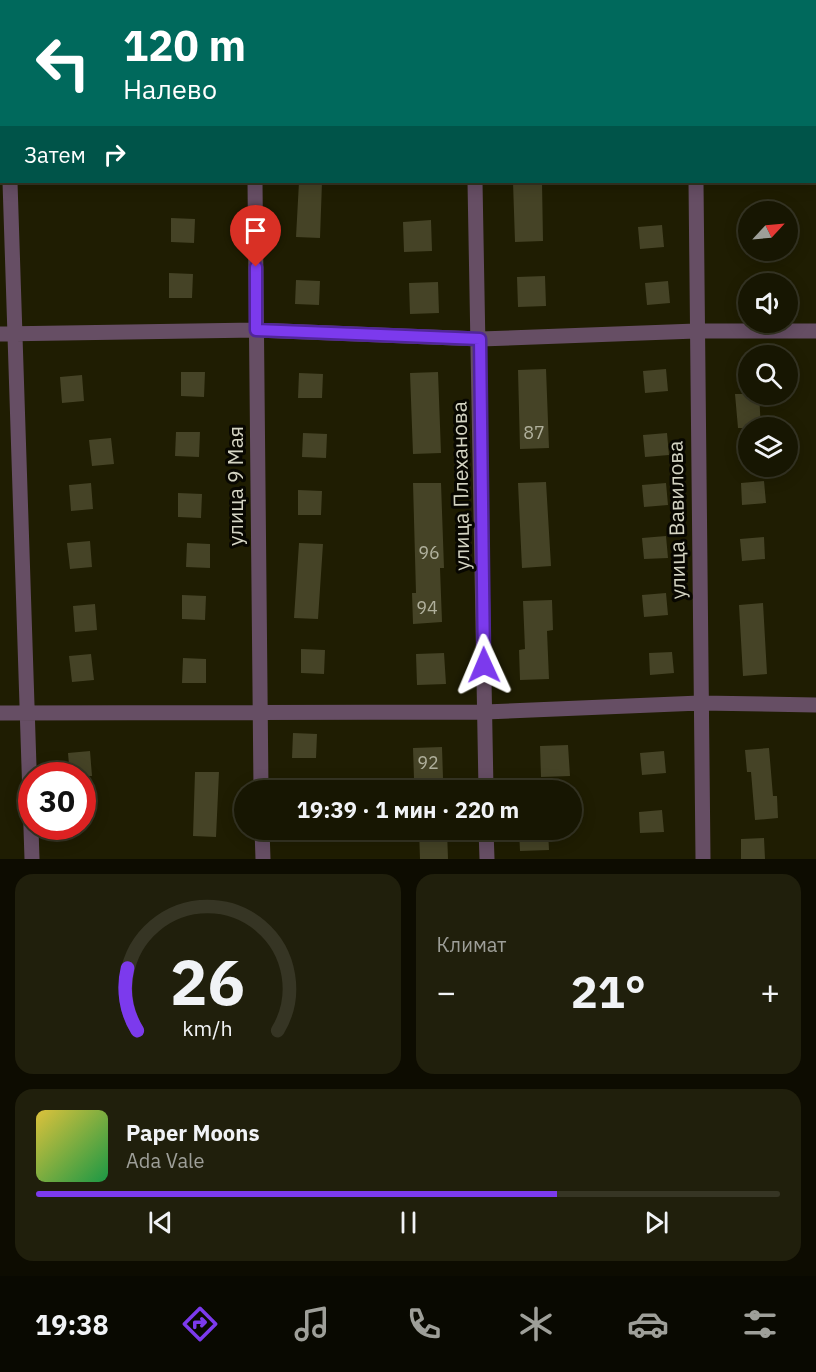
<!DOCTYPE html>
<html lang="ru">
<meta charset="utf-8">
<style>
:root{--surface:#171602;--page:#201f0c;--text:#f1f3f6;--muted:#9e9f99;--line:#363524;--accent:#7c3aed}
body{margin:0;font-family:"IBM Plex Sans",sans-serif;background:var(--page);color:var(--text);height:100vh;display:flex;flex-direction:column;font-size:22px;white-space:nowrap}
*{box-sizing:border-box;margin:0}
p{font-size:20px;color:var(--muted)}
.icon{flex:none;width:33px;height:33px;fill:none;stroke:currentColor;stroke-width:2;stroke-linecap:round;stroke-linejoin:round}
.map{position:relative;height:859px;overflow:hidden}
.sheet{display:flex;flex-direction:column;gap:15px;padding:15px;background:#0d0c01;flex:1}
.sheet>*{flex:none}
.top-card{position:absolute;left:0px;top:0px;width:816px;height:183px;box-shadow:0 3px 15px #0003,0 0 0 2px var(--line);background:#00695c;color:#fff;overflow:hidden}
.needle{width:39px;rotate:64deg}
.controls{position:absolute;left:738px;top:201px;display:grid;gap:12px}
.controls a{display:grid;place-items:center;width:60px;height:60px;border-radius:50%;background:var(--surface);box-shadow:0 3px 15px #0003,0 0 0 2px var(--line);font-size:30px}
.speed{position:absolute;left:18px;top:762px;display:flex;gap:12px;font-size:30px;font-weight:700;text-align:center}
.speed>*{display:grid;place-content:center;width:78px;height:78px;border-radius:50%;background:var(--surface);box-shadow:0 3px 15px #0003,0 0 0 2px var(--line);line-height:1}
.speed .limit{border:9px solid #d22;background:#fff;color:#111}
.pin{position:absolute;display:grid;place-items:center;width:51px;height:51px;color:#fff;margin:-62px -26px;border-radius:50% 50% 50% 0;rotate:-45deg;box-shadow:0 0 6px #0007}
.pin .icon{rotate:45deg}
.me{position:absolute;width:66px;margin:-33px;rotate:359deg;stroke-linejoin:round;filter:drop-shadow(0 0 4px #0008)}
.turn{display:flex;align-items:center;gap:21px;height:126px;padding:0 24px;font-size:27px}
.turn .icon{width:78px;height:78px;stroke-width:2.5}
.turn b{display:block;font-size:42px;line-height:51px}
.then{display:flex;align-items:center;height:57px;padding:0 24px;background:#0003;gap:12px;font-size:22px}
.big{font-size:45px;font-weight:800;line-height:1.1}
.sheet .widget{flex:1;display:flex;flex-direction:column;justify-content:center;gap:9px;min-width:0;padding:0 21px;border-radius:18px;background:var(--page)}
.sheet .dial{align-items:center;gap:0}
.dial svg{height:156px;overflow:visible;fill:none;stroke:var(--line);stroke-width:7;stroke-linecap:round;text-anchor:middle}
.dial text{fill:var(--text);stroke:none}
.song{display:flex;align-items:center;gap:18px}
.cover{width:72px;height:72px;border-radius:9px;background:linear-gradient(135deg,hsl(50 70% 55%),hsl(140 70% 35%))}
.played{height:6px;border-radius:3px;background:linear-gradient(90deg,var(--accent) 70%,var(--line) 70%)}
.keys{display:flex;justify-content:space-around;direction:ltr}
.heat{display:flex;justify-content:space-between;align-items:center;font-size:33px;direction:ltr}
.sheet .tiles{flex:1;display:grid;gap:15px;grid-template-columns:1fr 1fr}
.widget:last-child{grid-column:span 2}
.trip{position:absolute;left:234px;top:780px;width:348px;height:60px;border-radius:30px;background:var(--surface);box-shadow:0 3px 15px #0003,0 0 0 2px var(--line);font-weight:800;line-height:60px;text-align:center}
.tab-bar{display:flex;height:96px;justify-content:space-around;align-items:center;background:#090901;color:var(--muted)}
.tab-bar .icon{width:42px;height:42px}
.tab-bar .selected{color:var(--accent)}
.tab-bar b{font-size:27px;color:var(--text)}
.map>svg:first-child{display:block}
.building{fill:#454326}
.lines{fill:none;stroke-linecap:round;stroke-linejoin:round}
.minor{stroke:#664e64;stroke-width:15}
.route-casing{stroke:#51269a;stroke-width:15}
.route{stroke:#7c3aed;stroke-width:10}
.labels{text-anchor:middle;stroke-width:6;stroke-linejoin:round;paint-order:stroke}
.number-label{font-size:18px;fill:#b0b09c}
.street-label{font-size:21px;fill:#d4d4c3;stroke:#080701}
</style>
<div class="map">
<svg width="816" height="859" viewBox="0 0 816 859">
<rect width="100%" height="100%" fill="#1f1d02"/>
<path class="building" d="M299 182H322L320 238 296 237Z
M513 182H542L543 241 515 242Z
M171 218 195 219 194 243 171 242Z
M431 220 432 251 404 252 403 222Z
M662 225 664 247 640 249 638 227Z
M169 273 193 274 192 298H169Z
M545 276 546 306 518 307 517 277Z
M296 280 320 281 319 305 295 304Z
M668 281 670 303 647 305 645 283Z
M438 282 439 313 410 314 409 283Z
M546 369 549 448 520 449 518 370Z
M666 369 668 391 645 393 643 371Z
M181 372H205L204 397 181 396Z
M438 372 441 453 413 454 410 373Z
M299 373 323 374 322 398H298Z
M82 375 84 401 62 403 60 377Z
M735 394H759L761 428H738Z
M176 432H200L199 457 175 456Z
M303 433 327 434 326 458 302 457Z
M667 433 669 455 645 457 643 435Z
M111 438 114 464 92 466 89 440Z
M764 481 766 503 742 505 741 483Z
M546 482 551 566 522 568 518 483Z
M91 483 93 509 71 511 69 485Z
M413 483H441L444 568H440L442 622 413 624 412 593H416Z
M666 483 668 505 644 507 642 485Z
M298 490 322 491 321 515H298Z
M178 493 202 494 201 518 178 517Z
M666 536 668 558 644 559 642 538Z
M764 537 765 559 742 561 740 539Z
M90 541 92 567 70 569 67 543Z
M187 543 210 544V568L186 567Z
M299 543 323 544 318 619 294 618Z
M666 593 668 615 644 617 642 595Z
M182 595 206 596 205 620 182 619Z
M552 600 553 630 547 631 549 679 520 680 519 650 525 649 523 601Z
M763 603 767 674 743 676 739 605Z
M95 604 97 630 75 632 73 606Z
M301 649 325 650 324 674 301 673Z
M672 652 674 673 650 675 649 653Z
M444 653 446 684 417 685 416 654Z
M91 654 94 680 72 682 69 656Z
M183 658 206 659V683H182Z
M293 733 317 734 316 758H292Z
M568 745 570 776 541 777 540 746Z
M442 747 443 778 414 779 413 748Z
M769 748 773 796H777L778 818 755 820 751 772H747L745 750Z
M90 751 92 776H70L68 753Z
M664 751 666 773 642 775 640 753Z
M195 772H219L216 837 193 836Z
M662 810 664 832 640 833 639 812Z
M419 830H447L448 859H420Z
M519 830H548L549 850 520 851Z
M764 838 765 859H741V839Z"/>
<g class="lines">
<path class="minor" d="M7 0V2
M254 0V2
M471 0V2
M696 2V0
M10 182 32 859
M255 182 261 790
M475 182 486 790
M696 182 703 859
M0 334 256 330 480 339 696 331H816
M0 713 485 712 700 703 816 705
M262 830 263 859
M486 830 487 859"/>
</g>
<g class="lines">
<defs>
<path id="route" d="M256 267V330L480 339 484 665"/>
</defs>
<use href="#route" class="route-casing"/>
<use href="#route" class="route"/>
</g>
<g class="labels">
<g class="number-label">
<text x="534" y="439">87</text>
<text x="429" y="559">96</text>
<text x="427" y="614">94</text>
<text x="428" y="769">92</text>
</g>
<g class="street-label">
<text transform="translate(236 486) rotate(-90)" y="7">улица 9 Мая</text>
<text transform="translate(461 486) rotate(-91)" y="7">улица Плеханова</text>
<text transform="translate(677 520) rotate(-91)" y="7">улица Вавилова</text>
</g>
</g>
</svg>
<div class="controls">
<a><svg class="needle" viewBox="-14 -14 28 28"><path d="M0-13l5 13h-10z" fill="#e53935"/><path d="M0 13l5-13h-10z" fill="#9e9f99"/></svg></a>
<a><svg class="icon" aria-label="sound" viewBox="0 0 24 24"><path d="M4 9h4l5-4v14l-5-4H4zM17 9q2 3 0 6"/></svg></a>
<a><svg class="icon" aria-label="search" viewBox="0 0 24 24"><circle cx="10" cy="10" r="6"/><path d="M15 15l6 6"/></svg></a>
<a><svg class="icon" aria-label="layers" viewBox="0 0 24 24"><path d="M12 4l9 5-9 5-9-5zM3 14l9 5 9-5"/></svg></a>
</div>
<div class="speed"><div class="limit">30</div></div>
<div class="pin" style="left:256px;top:267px;background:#d93025"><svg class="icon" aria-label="arrive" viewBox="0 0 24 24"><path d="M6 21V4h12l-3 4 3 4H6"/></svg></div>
<svg class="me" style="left:484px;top:665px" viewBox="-20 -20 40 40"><path d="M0-17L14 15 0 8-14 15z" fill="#7c3aed" stroke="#fff" stroke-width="4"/></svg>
<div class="trip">19:39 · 1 мин · 220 m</div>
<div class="top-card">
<div class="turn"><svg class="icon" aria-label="left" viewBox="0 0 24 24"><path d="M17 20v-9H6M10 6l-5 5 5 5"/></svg><div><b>120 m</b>Налево</div></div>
<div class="then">Затем<svg class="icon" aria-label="right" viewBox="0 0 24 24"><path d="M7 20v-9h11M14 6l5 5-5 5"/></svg></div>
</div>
</div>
<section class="sheet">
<div class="tiles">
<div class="widget dial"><svg viewBox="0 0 100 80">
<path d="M14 69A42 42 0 1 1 86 69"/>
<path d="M14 69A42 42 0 0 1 9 37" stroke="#7c3aed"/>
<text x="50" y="56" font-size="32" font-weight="700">26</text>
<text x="50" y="72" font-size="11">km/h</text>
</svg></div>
<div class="widget"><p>Климат</p>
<div class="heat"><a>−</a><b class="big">21°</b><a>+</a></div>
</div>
<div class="widget">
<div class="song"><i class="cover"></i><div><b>Paper Moons</b><p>Ada Vale</p></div></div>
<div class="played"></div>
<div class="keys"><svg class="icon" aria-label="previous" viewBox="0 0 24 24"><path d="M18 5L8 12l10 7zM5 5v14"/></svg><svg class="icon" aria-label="pause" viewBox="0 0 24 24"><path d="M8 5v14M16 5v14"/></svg><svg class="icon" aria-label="next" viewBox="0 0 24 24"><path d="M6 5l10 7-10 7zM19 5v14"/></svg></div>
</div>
</div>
</section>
<nav class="tab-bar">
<b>19:38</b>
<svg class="icon selected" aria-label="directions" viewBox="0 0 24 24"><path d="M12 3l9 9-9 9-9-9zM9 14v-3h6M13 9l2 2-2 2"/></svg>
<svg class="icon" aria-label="music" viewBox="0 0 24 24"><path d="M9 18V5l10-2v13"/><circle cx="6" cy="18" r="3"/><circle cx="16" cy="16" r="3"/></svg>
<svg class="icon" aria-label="phone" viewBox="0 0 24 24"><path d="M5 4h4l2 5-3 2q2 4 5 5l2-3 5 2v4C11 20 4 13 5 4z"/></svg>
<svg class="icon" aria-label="climate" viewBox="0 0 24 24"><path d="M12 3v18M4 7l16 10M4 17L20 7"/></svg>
<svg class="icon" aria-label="car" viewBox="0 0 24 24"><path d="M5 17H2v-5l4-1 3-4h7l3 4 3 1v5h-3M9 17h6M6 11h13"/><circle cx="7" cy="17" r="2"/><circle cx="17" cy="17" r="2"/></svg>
<svg class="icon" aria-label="filters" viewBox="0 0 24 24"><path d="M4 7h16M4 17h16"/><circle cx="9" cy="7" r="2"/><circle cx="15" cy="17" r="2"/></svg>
</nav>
